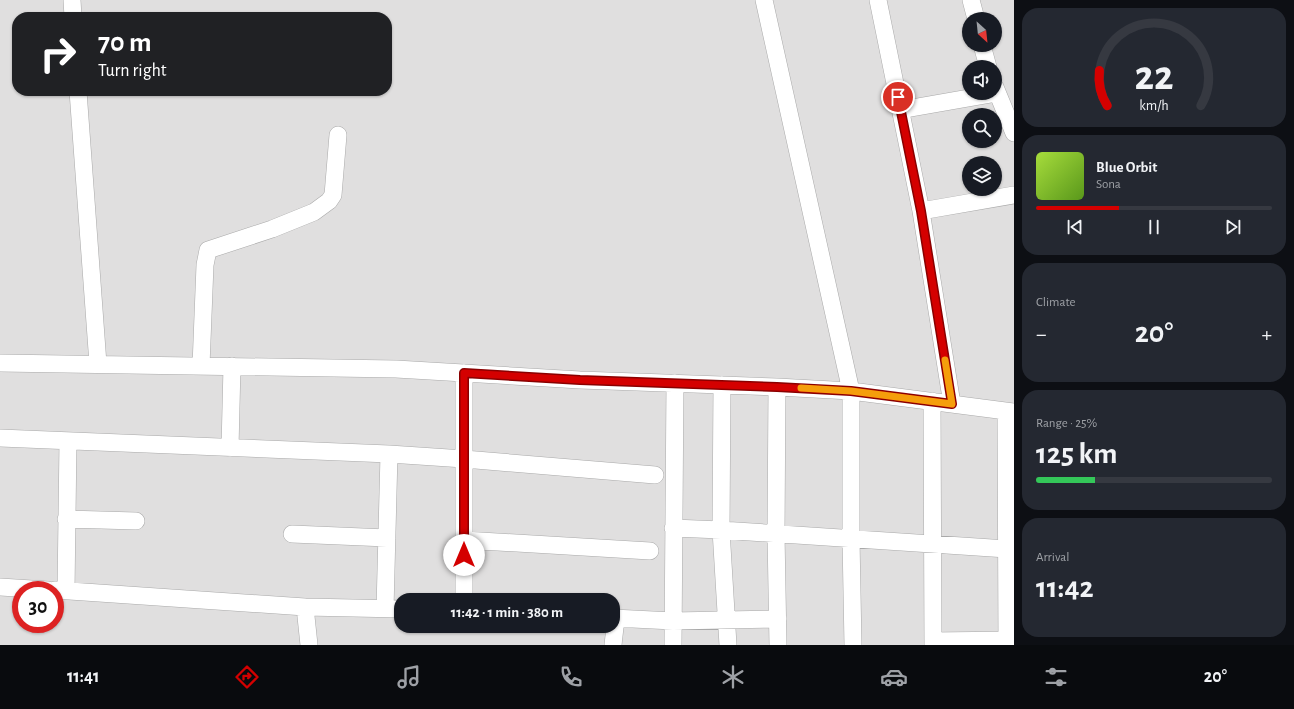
<!DOCTYPE html>
<meta charset="utf-8">
<style>
:root{--surface:#171b24;--page:#242831;--text:#f1f3f6;--muted:#9ea1a6;--line:#363941;--accent:#d40000}
body{margin:0;font-family:"Alegreya Sans",sans-serif;background:var(--page);color:var(--text);height:100vh;display:flex;flex-direction:column;font-size:15px;white-space:nowrap}
*{box-sizing:border-box;margin:0}
p{font-size:13px;color:var(--muted)}
.icon{flex:none;width:22px;height:22px;fill:none;stroke:currentColor;stroke-width:2;stroke-linecap:round;stroke-linejoin:round}
.map{position:relative;flex:1;overflow:hidden}
.side{display:flex;flex-direction:column;gap:8px;padding:8px;background:#0d0f14;width:280px}
.side>*{flex:none}
.banner{position:absolute;left:12px;top:12px;width:380px;height:84px;border-radius:16px;box-shadow:0 1px 3px #0004;background:#202124;color:#fff;overflow:hidden}
.needle{width:26px;rotate:153deg}
.tools{position:absolute;left:962px;top:12px;display:grid;gap:8px}
.tools a{display:grid;place-items:center;width:40px;height:40px;border-radius:50%;background:var(--surface);box-shadow:0 1px 3px #0004;font-size:20px}
.speed{position:absolute;left:12px;top:581px;display:flex;gap:8px;font-size:20px;font-weight:700;text-align:center}
.speed>*{display:grid;place-content:center;width:52px;height:52px;border-radius:50%;background:var(--surface);box-shadow:0 1px 3px #0004;line-height:1}
.speed .limit{border:6px solid #d22;background:#fff;color:#111}
.pin{position:absolute;display:grid;place-items:center;width:34px;height:34px;color:#fff;margin:-17px;border:2px solid #fff;border-radius:50%;box-shadow:0 1px 4px #0007}
.me{position:absolute;width:44px;margin:-22px;rotate:0deg;stroke-linejoin:round;filter:drop-shadow(0 0 3px #0008)}
.turn{display:flex;align-items:center;gap:14px;height:84px;padding:0 20px;font-size:18px}
.turn .icon{width:52px;height:52px;stroke-width:2.5}
.turn b{display:block;font-size:28px;line-height:34px}
.big{font-size:30px;font-weight:600;line-height:1.1}
.side .tile{flex:1;display:flex;flex-direction:column;justify-content:center;gap:6px;min-width:0;padding:0 14px;border-radius:16px;background:var(--page)}
.side .dial{align-items:center;gap:0}
.dial svg{height:104px;overflow:visible;fill:none;stroke:var(--line);stroke-width:7;stroke-linecap:round;text-anchor:middle}
.dial text{fill:var(--text);stroke:none}
.song{display:flex;align-items:center;gap:12px}
.cover{width:48px;height:48px;border-radius:6px;background:linear-gradient(135deg,hsl(80 70% 55%),hsl(90 70% 35%))}
.played{height:4px;border-radius:2px;background:linear-gradient(90deg,var(--accent) 35%,var(--line) 35%)}
.keys{display:flex;justify-content:space-around;direction:ltr}
.heat{display:flex;justify-content:space-between;align-items:center;font-size:22px;direction:ltr}
.charge{height:6px;border-radius:3px;background:linear-gradient(90deg,#34c759 25%,var(--line) 0)}
.trip{position:absolute;left:394px;top:593px;width:226px;height:40px;border-radius:16px;background:var(--surface);box-shadow:0 1px 3px #0004;font-weight:600;line-height:40px;text-align:center}
.menu{display:flex;height:64px;justify-content:space-around;align-items:center;background:#090b0e;color:var(--muted)}
.menu .icon{width:28px;height:28px}
.menu .on{color:var(--accent)}
.menu b{font-size:18px;color:var(--text)}
main{display:flex;flex:1;min-height:0}
.map>svg:first-child{display:block}
.residential{fill:#e0dfdf;fill-rule:evenodd}
.lines{fill:none;stroke-linecap:round;stroke-linejoin:round}
.street-casing{stroke:#a9a9a9;stroke-width:18}
.street{stroke:#fff;stroke-width:17}
.route-casing{stroke:#8a0000;stroke-width:10}
.route{stroke:#d40000;stroke-width:7}
.slow{stroke:#f59e0b;stroke-width:7}
</style>
<main>
<div class="map">
<svg width="1014" height="645" viewBox="0 0 1014 645">
<rect width="100%" height="100%" fill="#f2efe9"/>
<path class="residential" d="M0 0H1014V645H0ZM17 17H387V91H17ZM969 19H995V45H969ZM969 67H995V93H969ZM969 115H995V141H969ZM969 163H995V189H969ZM21 590H55V624H21ZM401 600H613V626H401Z"/>
<g class="lines">
<defs>
<path id="street" d="M72 0 73 17
M764 0 851 391V539L853 645
M878 0 921 211 952 404
M971 0 976 19
M982 45 988 67
M995 87 1014 133
M78 91 98 364
M900 110 997 93
M921 211 1014 195
M0 363 396 369 580 380 777 387 851 391 1014 412
M201 366 205 265 208 250 272 229 314 212 329 201 333 195 338 135
M722 385 721 530 1007 549
M777 387 776 534 778 645
M932 401 933 645
M1006 411 1007 645
M0 438 389 454 464 459 655 475
M230 448 232 366
M66 519 136 521
M673 528 721 530 728 645
M292 534 387 538
M464 540 650 551
M0 587 48 590
M55 590 305 607 309 645
M66 591 68 441
M464 600V373
M305 607 401 609
M385 609 389 454
M613 618 673 621 778 619
M933 641 1014 640
M613 645 616 618
M673 645 675 383"/>
</defs>
<use href="#street" class="street-casing"/>
<use href="#street" class="street"/>
</g>
<g class="lines">
<defs>
<path id="route" d="M464 555V373L580 380 777 387 851 391 952 404 921 211 898 97"/>
</defs>
<use href="#route" class="route-casing"/>
<use href="#route" class="route"/>
<path class="slow" d="M801 388 851 391 952 404 945 360"/>
</g>
</svg>
<div class="tools">
<a><svg class="needle" viewBox="-14 -14 28 28"><path d="M0-13l5 13h-10z" fill="#e53935"/><path d="M0 13l5-13h-10z" fill="#9ea1a6"/></svg></a>
<a><svg class="icon" aria-label="sound" viewBox="0 0 24 24"><path d="M4 9h4l5-4v14l-5-4H4zM17 9q2 3 0 6"/></svg></a>
<a><svg class="icon" aria-label="search" viewBox="0 0 24 24"><circle cx="10" cy="10" r="6"/><path d="M15 15l6 6"/></svg></a>
<a><svg class="icon" aria-label="layers" viewBox="0 0 24 24"><path d="M12 4l9 5-9 5-9-5zM3 14l9 5 9-5"/></svg></a>
</div>
<div class="speed"><div class="limit">30</div></div>
<div class="pin" style="left:898px;top:97px;background:#d93025"><svg class="icon" aria-label="arrive" viewBox="0 0 24 24"><path d="M6 21V4h12l-3 4 3 4H6"/></svg></div>
<svg class="me" style="left:464px;top:555px" viewBox="-20 -20 40 40"><circle r="19" fill="#fff"/><path d="M0-13L10 11 0 6-10 11z" fill="#d40000"/></svg>
<div class="trip">11:42 · 1 min · 380 m</div>
<div class="banner">
<div class="turn"><svg class="icon" aria-label="right" viewBox="0 0 24 24"><path d="M7 20v-9h11M14 6l5 5-5 5"/></svg><div><b>70 m</b>Turn right</div></div>
</div>
</div>
<section class="side">
<div class="tile dial"><svg viewBox="0 0 100 80">
<path d="M14 69A42 42 0 1 1 86 69"/>
<path d="M14 69A42 42 0 0 1 8 42" stroke="#d40000"/>
<text x="50" y="56" font-size="32" font-weight="700">22</text>
<text x="50" y="72" font-size="11">km/h</text>
</svg></div>
<div class="tile">
<div class="song"><i class="cover"></i><div><b>Blue Orbit</b><p>Sona</p></div></div>
<div class="played"></div>
<div class="keys"><svg class="icon" aria-label="previous" viewBox="0 0 24 24"><path d="M18 5L8 12l10 7zM5 5v14"/></svg><svg class="icon" aria-label="pause" viewBox="0 0 24 24"><path d="M8 5v14M16 5v14"/></svg><svg class="icon" aria-label="next" viewBox="0 0 24 24"><path d="M6 5l10 7-10 7zM19 5v14"/></svg></div>
</div>
<div class="tile"><p>Climate</p>
<div class="heat"><a>−</a><b class="big">20°</b><a>+</a></div>
</div>
<div class="tile"><p>Range · 25%</p><b class="big">125 km</b><div class="charge"></div></div>
<div class="tile"><p>Arrival</p><b class="big">11:42</b></div>
</section>
</main>
<nav class="menu">
<b>11:41</b>
<svg class="icon on" aria-label="directions" viewBox="0 0 24 24"><path d="M12 3l9 9-9 9-9-9zM9 14v-3h6M13 9l2 2-2 2"/></svg>
<svg class="icon" aria-label="music" viewBox="0 0 24 24"><path d="M9 18V5l10-2v13"/><circle cx="6" cy="18" r="3"/><circle cx="16" cy="16" r="3"/></svg>
<svg class="icon" aria-label="phone" viewBox="0 0 24 24"><path d="M5 4h4l2 5-3 2q2 4 5 5l2-3 5 2v4C11 20 4 13 5 4z"/></svg>
<svg class="icon" aria-label="climate" viewBox="0 0 24 24"><path d="M12 3v18M4 7l16 10M4 17L20 7"/></svg>
<svg class="icon" aria-label="car" viewBox="0 0 24 24"><path d="M5 17H2v-5l4-1 3-4h7l3 4 3 1v5h-3M9 17h6M6 11h13"/><circle cx="7" cy="17" r="2"/><circle cx="17" cy="17" r="2"/></svg>
<svg class="icon" aria-label="filters" viewBox="0 0 24 24"><path d="M4 7h16M4 17h16"/><circle cx="9" cy="7" r="2"/><circle cx="15" cy="17" r="2"/></svg>
<b>20°</b>
</nav>
